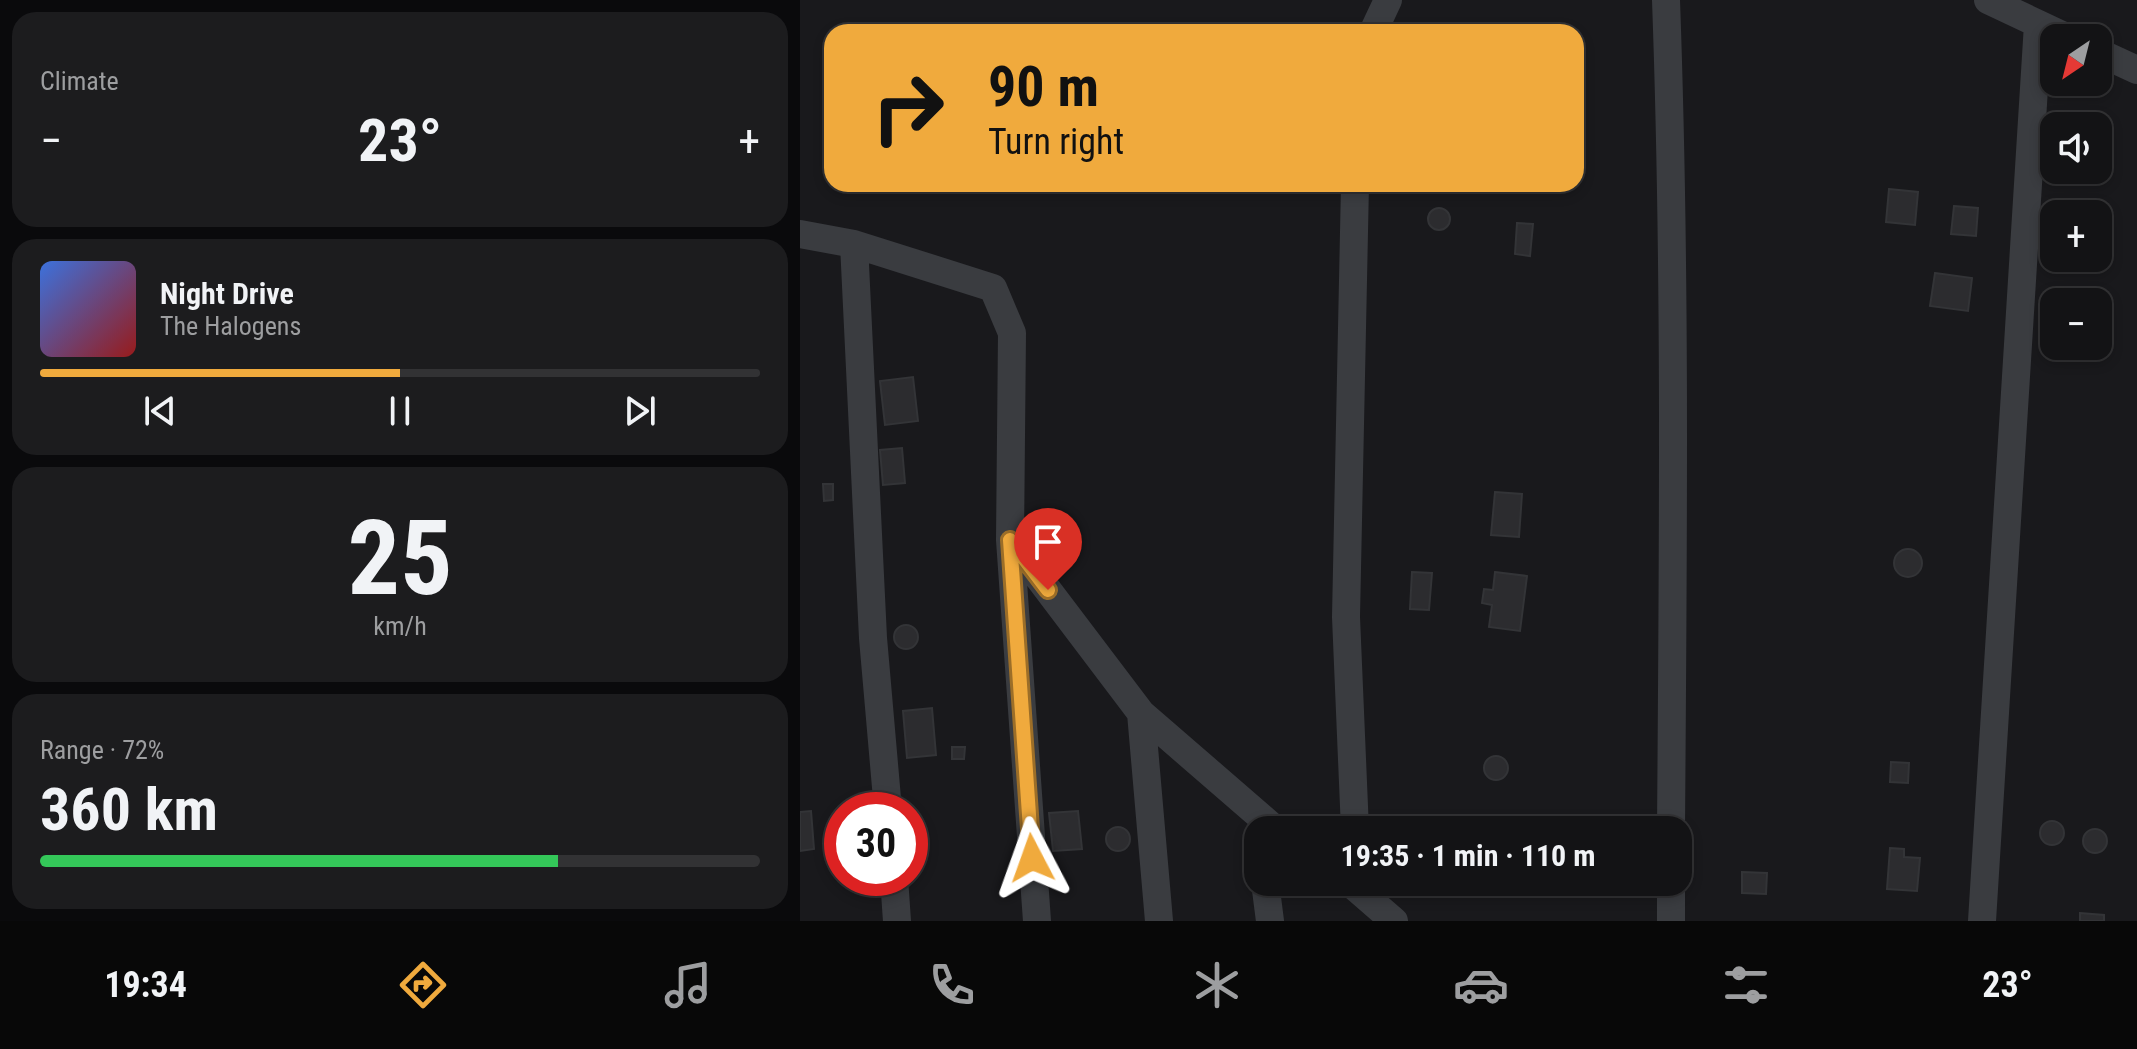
<!DOCTYPE html>
<meta charset="utf-8">
<style>
:root{--surface:#131315;--page:#1c1c1e;--text:#f1f3f6;--muted:#9d9ea0;--line:#323234;--accent:#f0aa3d}
body{margin:0;font-family:"Roboto Condensed",sans-serif;background:var(--page);color:var(--text);height:100vh;display:flex;flex-direction:column;font-size:30px;white-space:nowrap}
*{box-sizing:border-box;margin:0}
p{font-size:26px;color:var(--muted)}
.icon{flex:none;width:44px;height:44px;fill:none;stroke:currentColor;stroke-width:2;stroke-linecap:round;stroke-linejoin:round}
.map{position:relative;flex:1;overflow:hidden}
.side{display:flex;flex-direction:column;gap:12px;padding:12px;background:#0a0a0c;width:800px}
.side>*{flex:none}
.top-card{position:absolute;left:24px;top:24px;width:760px;height:168px;border-radius:24px;box-shadow:0 4px 12px #0003,0 0 0 2px var(--line);background:#f0aa3d;color:#111;overflow:hidden}
.needle{width:52px;rotate:215deg}
.fabs{position:absolute;left:1240px;top:24px;display:grid;gap:16px}
.fabs a{display:grid;place-items:center;width:72px;height:72px;border-radius:16px;background:var(--surface);box-shadow:0 4px 12px #0003,0 0 0 2px var(--line);font-size:40px}
.speed{position:absolute;left:24px;top:792px;display:flex;gap:16px;font-size:40px;font-weight:700;text-align:center}
.speed>*{display:grid;place-content:center;width:104px;height:104px;border-radius:50%;background:var(--surface);box-shadow:0 4px 12px #0003,0 0 0 2px var(--line);line-height:1}
.speed .limit{border:12px solid #d22;background:#fff;color:#111}
.pin{position:absolute;display:grid;place-items:center;width:68px;height:68px;color:#fff;margin:-82px -34px;border-radius:50% 50% 50% 0;rotate:-45deg;box-shadow:0 0 8px #0007}
.pin .icon{rotate:45deg}
.me{position:absolute;width:88px;margin:-44px;rotate:356deg;stroke-linejoin:round;filter:drop-shadow(0 0 6px #0008)}
.turn{display:flex;align-items:center;gap:28px;height:168px;padding:0 32px;font-size:36px}
.turn .icon{width:104px;height:104px;stroke-width:2.5}
.turn b{display:block;font-size:56px;line-height:68px}
.big{font-size:60px;font-weight:700;line-height:1.1}
.side .tile{flex:1;display:flex;flex-direction:column;justify-content:center;gap:12px;min-width:0;padding:0 28px;border-radius:24px;background:var(--page)}
.side .dial{align-items:center;gap:0}
.dial b{font-size:104px;line-height:1}
.song{display:flex;align-items:center;gap:24px}
.cover{width:96px;height:96px;border-radius:12px;background:linear-gradient(135deg,hsl(220 70% 55%),hsl(0 70% 35%))}
.played{height:8px;border-radius:4px;background:linear-gradient(90deg,var(--accent) 50%,var(--line) 50%)}
.keys{display:flex;justify-content:space-around;direction:ltr}
.heat{display:flex;justify-content:space-between;align-items:center;font-size:44px;direction:ltr}
.charge{height:12px;border-radius:6px;background:linear-gradient(90deg,#34c759 72%,var(--line) 0)}
.trip{position:absolute;left:444px;top:816px;width:448px;height:80px;border-radius:24px;background:var(--surface);box-shadow:0 4px 12px #0003,0 0 0 2px var(--line);font-weight:700;line-height:80px;text-align:center}
.menu{display:flex;height:128px;justify-content:space-around;align-items:center;background:#080808;color:var(--muted)}
.menu .icon{width:56px;height:56px}
.menu .active{color:var(--accent)}
.menu b{font-size:36px;color:var(--text)}
main{display:flex;flex:1;min-height:0}
.map>svg:first-child{display:block}
.building{fill:#2c2c2f;stroke:#333437;stroke-width:2}
.lines{fill:none;stroke-linecap:round;stroke-linejoin:round}
.minor{stroke:#3a3c40;stroke-width:28}
.route-casing{stroke:#9c6e28;stroke-width:20}
.route{stroke:#f0aa3d;stroke-width:14}
</style>
<main>
<section class="side">
<div class="tile"><p>Climate</p>
<div class="heat"><a>−</a><b class="big">23°</b><a>+</a></div>
</div>
<div class="tile">
<div class="song"><i class="cover"></i><div><b>Night Drive</b><p>The Halogens</p></div></div>
<div class="played"></div>
<div class="keys"><svg class="icon" aria-label="previous" viewBox="0 0 24 24"><path d="M18 5L8 12l10 7zM5 5v14"/></svg><svg class="icon" aria-label="pause" viewBox="0 0 24 24"><path d="M8 5v14M16 5v14"/></svg><svg class="icon" aria-label="next" viewBox="0 0 24 24"><path d="M6 5l10 7-10 7zM19 5v14"/></svg></div>
</div>
<div class="tile dial"><b>25</b><p>km/h</p></div>
<div class="tile"><p>Range · 72%</p><b class="big">360 km</b><div class="charge"></div></div>
</section>
<div class="map">
<svg width="1337" height="921" viewBox="0 0 1337 921">
<rect width="100%" height="100%" fill="#19191c"/>
<path class="building" d="M629 184H651V189L629 188Z
M1089 189 1118 192 1115 225 1086 222Z
M1154 206 1178 208 1176 236 1151 234Z
M628 219a11 11 0 1 1 22 0a11 11 0 1 1-22 0Z
M717 223 733 224 730 256 715 254Z
M1135 273 1172 278 1168 311 1130 306Z
M113 377 118 421 85 425 80 381Z
M102 448 105 483 83 485 80 450Z
M23 484H33V500L24 501Z
M695 492 722 494 719 537 691 535Z
M1094 563a14 14 0 1 1 28 0a14 14 0 1 1-28 0Z
M612 572 632 573 629 610 610 609Z
M695 572 727 576 720 631 689 627 692 605 682 603 684 589 693 590Z
M94 637a12 12 0 1 1 24 0a12 12 0 1 1-24 0Z
M132 708 136 755 107 758 103 711Z
M152 747H165L164 759H152Z
M684 768a12 12 0 1 1 24 0a12 12 0 1 1-24 0Z
M1091 762 1109 763 1108 783 1090 782Z
M11 811 14 849 0 851V812Z
M278 811 282 849 253 851 249 813Z
M1240 833a12 12 0 1 1 24 0a12 12 0 1 1-24 0Z
M306 839a12 12 0 1 1 24 0a12 12 0 1 1-24 0Z
M1283 841a12 12 0 1 1 24 0a12 12 0 1 1-24 0Z
M1090 848 1104 849V857L1120 858 1117 891 1087 889Z
M942 872 967 873 966 894 942 893Z
M1280 913 1304 915V921H1280Z"/>
<g class="lines">
<path class="minor" d="M866 0C876 277 873 553 871 830
M1188 0 1268 38
M573 32 588 0
M1298 52 1337 70
M0 234 54 244 193 288 212 333 210 540 341 713 476 830
M54 244 73 638 88 810
M210 540 237 921
M341 713 359 921
M555 830 546 617 555 184
M94 878 97 921
M465 882 470 921
M549 882 594 921
M871 921V882
M1182 921 1238 24"/>
</g>
<g class="lines">
<defs>
<path id="route" d="M232 858 210 540 248 590"/>
</defs>
<use href="#route" class="route-casing"/>
<use href="#route" class="route"/>
</g>
</svg>
<div class="fabs">
<a><svg class="needle" viewBox="-14 -14 28 28"><path d="M0-13l5 13h-10z" fill="#e53935"/><path d="M0 13l5-13h-10z" fill="#9d9ea0"/></svg></a>
<a><svg class="icon" aria-label="sound" viewBox="0 0 24 24"><path d="M4 9h4l5-4v14l-5-4H4zM17 9q2 3 0 6"/></svg></a>
<a>+</a>
<a>−</a>
</div>
<div class="speed"><div class="limit">30</div></div>
<div class="pin" style="left:248px;top:590px;background:#d93025"><svg class="icon" aria-label="arrive" viewBox="0 0 24 24"><path d="M6 21V4h12l-3 4 3 4H6"/></svg></div>
<svg class="me" style="left:232px;top:858px" viewBox="-20 -20 40 40"><path d="M0-17L14 15 0 8-14 15z" fill="#f0aa3d" stroke="#fff" stroke-width="4"/></svg>
<div class="trip">19:35 · 1 min · 110 m</div>
<div class="top-card">
<div class="turn"><svg class="icon" aria-label="right" viewBox="0 0 24 24"><path d="M7 20v-9h11M14 6l5 5-5 5"/></svg><div><b>90 m</b>Turn right</div></div>
</div>
</div>
</main>
<nav class="menu">
<b>19:34</b>
<svg class="icon active" aria-label="directions" viewBox="0 0 24 24"><path d="M12 3l9 9-9 9-9-9zM9 14v-3h6M13 9l2 2-2 2"/></svg>
<svg class="icon" aria-label="music" viewBox="0 0 24 24"><path d="M9 18V5l10-2v13"/><circle cx="6" cy="18" r="3"/><circle cx="16" cy="16" r="3"/></svg>
<svg class="icon" aria-label="phone" viewBox="0 0 24 24"><path d="M5 4h4l2 5-3 2q2 4 5 5l2-3 5 2v4C11 20 4 13 5 4z"/></svg>
<svg class="icon" aria-label="climate" viewBox="0 0 24 24"><path d="M12 3v18M4 7l16 10M4 17L20 7"/></svg>
<svg class="icon" aria-label="car" viewBox="0 0 24 24"><path d="M5 17H2v-5l4-1 3-4h7l3 4 3 1v5h-3M9 17h6M6 11h13"/><circle cx="7" cy="17" r="2"/><circle cx="17" cy="17" r="2"/></svg>
<svg class="icon" aria-label="filters" viewBox="0 0 24 24"><path d="M4 7h16M4 17h16"/><circle cx="9" cy="7" r="2"/><circle cx="15" cy="17" r="2"/></svg>
<b>23°</b>
</nav>
